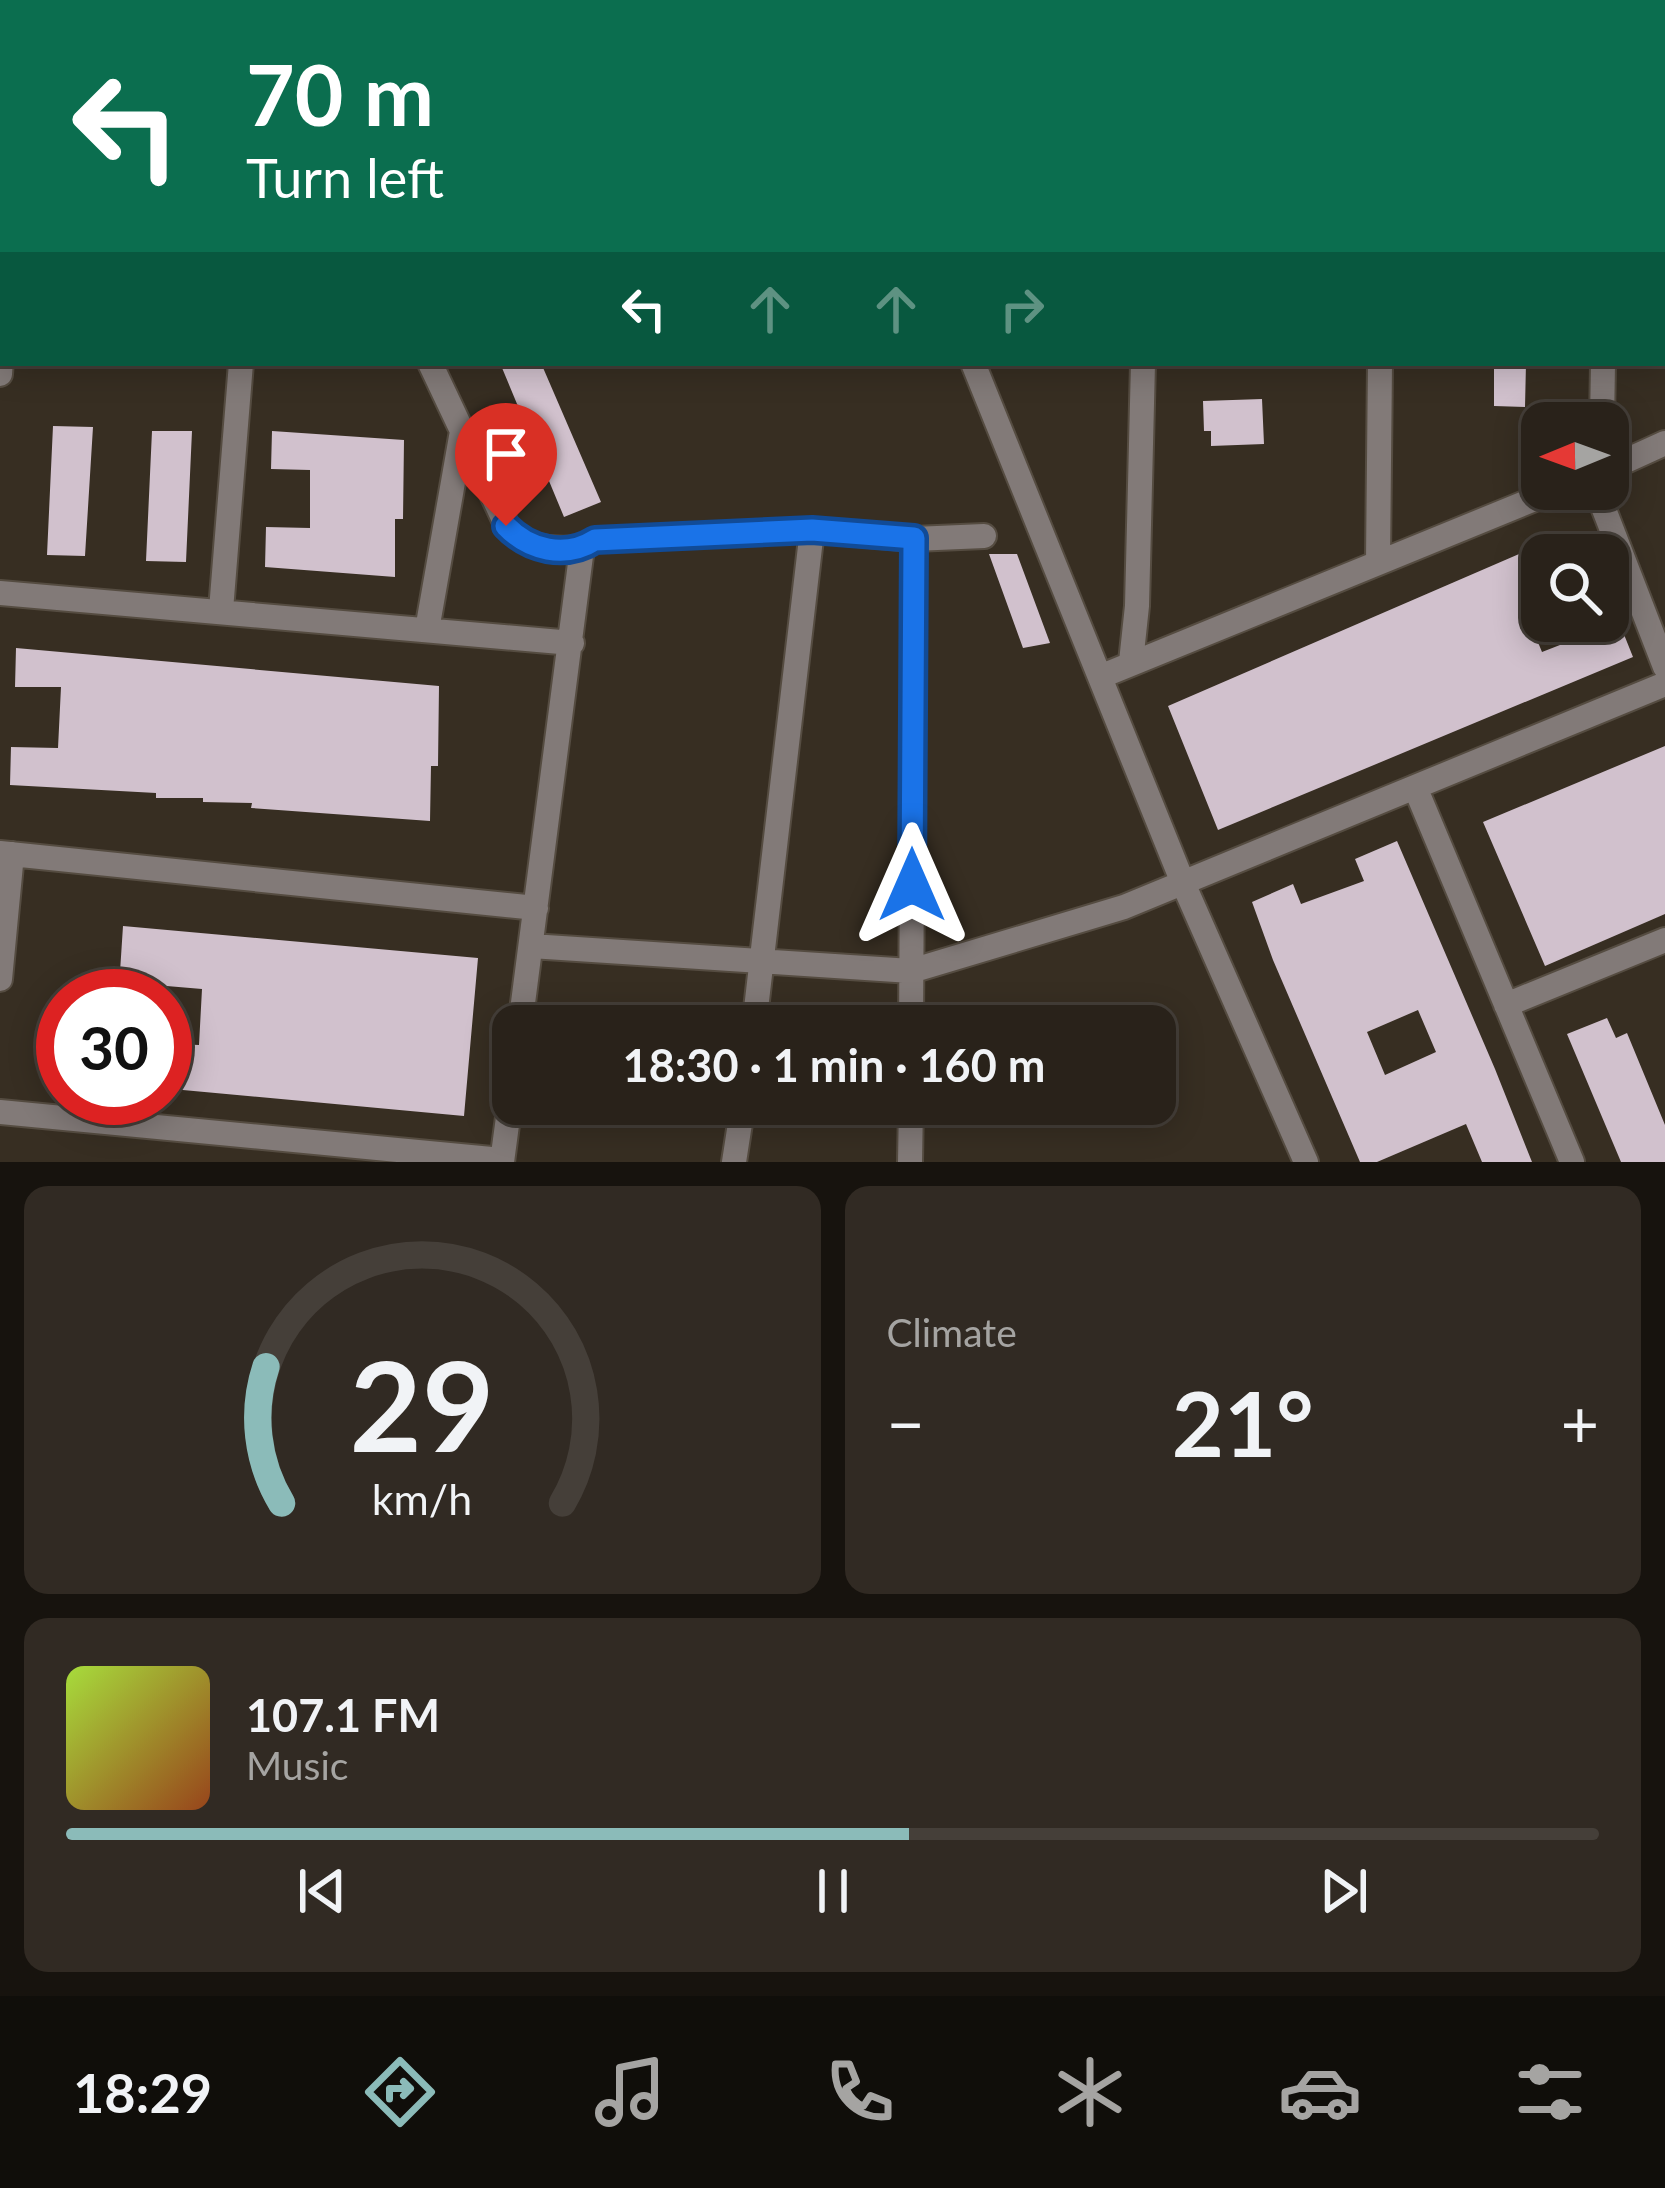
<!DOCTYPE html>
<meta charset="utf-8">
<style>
:root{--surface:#29221a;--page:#312a23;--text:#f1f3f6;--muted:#a5a4a2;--line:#453f39;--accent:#8bbbb9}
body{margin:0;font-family:Lato,sans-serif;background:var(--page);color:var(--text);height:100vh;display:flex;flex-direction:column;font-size:45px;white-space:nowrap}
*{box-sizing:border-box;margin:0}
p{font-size:39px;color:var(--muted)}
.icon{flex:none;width:66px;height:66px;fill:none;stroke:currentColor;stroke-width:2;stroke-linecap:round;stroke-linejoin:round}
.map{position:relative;height:1162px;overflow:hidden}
.drawer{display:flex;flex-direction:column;gap:24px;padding:24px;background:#17130e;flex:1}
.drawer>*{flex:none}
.guide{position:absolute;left:0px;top:0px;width:1665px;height:366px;box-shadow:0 6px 30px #0003,0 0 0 3px var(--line);background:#0b6e4f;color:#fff;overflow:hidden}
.needle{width:78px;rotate:269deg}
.fabs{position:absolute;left:1521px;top:402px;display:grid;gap:24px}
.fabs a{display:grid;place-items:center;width:108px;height:108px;border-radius:24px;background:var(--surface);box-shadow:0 6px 30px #0003,0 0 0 3px var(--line);font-size:60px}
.speed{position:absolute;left:36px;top:969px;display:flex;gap:24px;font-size:60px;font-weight:700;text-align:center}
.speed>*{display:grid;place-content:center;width:156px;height:156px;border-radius:50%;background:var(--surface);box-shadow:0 6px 30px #0003,0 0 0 3px var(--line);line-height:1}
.speed .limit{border:18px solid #d22;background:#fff;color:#111}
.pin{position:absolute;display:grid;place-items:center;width:102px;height:102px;color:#fff;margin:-123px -51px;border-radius:50% 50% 50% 0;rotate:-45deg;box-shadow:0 0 12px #0007}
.pin .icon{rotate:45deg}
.me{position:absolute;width:132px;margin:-66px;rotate:0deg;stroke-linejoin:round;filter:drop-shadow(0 0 9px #0008)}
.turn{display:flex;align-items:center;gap:42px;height:252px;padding:0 48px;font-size:54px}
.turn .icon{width:156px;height:156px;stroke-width:2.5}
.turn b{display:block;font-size:84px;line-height:102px}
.lanes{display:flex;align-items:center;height:114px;padding:0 48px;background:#0003;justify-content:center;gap:60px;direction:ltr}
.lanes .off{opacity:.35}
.big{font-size:90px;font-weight:700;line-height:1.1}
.drawer .card{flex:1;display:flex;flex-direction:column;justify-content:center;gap:18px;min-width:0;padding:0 42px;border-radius:24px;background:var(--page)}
.drawer .dial{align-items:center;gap:0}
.dial svg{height:312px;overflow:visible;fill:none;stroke:var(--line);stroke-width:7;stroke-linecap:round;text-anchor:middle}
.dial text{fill:var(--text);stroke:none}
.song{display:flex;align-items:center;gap:36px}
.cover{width:144px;height:144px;border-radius:18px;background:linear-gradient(135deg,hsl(80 70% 55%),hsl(20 70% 35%))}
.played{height:12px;border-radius:6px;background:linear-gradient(90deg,var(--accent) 55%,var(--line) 55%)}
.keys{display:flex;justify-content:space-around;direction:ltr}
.heat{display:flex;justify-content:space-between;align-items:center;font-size:66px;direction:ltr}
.drawer .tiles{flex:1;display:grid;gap:24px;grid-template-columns:1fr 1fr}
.card:last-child{grid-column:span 2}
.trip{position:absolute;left:492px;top:1005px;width:684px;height:120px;border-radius:24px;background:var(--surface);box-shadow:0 6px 30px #0003,0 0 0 3px var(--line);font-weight:700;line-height:120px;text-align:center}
.dock{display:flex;height:192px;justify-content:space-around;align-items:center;background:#100e0a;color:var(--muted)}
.dock .icon{width:84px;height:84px}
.dock .active{color:var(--accent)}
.dock b{font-size:54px;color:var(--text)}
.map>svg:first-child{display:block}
.building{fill:#d1c1cd;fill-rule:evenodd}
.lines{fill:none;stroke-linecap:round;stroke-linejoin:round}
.street-casing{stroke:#554c41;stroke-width:28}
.street{stroke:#827a78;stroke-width:24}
.route-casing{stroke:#114b97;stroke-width:30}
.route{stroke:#1a73e8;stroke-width:21}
</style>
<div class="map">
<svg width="1665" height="1162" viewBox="0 0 1665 1162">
<rect width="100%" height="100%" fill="#372e22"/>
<path class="building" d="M500 363H541L601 502 564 517Z
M1494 363H1526L1525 407 1494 406Z
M1262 399 1264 444 1211 446V431H1204L1203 401Z
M53 426 93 427 85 556 47 555Z
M152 431H192L186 562 146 561Z
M272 431 404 440 403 519H395V577L265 567 266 527 310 528V470L271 469Z
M1542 544V587L1519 596 1542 652 1619 622 1633 657 1218 830 1168 706Z
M989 554H1017L1050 643 1023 648Z
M16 648 439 686 438 766H431L430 821 251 808 252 803 203 802V798H156V793L10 785 11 747 58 748 61 687H15Z
M1665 746V914L1545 966 1483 822Z
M1397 841 1495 1069 1532 1162H1482L1466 1124 1377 1162H1360L1273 960 1252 902 1293 884 1301 904 1364 881 1355 859ZM1418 1010 1436 1052 1385 1075 1367 1032Z
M123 926 478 958 464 1116 172 1089 176 1044 199 1045 202 989 143 984V974L120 972Z
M1607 1018 1616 1038 1627 1033 1665 1125V1162H1621L1567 1034Z"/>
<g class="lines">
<defs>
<path id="street" d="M546 0 547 3
M818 0 819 3
M26 3V0
M270 3 271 0
M911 3V0
M1151 3V0
M1383 3V0
M1613 3V0
M0 277H3
M430 363 507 526C529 550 550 550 582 548
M973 363 1183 883 1306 1162
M0 374 3 331
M1602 423 1603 363
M1608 469 1665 443
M1600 489V499L1665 667
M1378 561 1380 363
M0 593 572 643
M221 610 241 363
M427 630 462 431
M1131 662 1137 606 1143 363
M1102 676 1559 489
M1415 787 1572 1162
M0 853 536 908
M531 946 911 971 1124 907 1665 684
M0 979 12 854
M1506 1005 1665 940
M520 1026 582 548 595 540 812 530 914 539 984 536
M754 1026 812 530
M911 1026 914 539
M0 1112 502 1160
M502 1162 513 1080
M734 1162 743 1104
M910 1162 911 1104"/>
</defs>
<use href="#street" class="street-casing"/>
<use href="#street" class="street"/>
</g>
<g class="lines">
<defs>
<path id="route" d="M506 526C529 550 565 559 595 540L812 530 914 538 912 885"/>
</defs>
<use href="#route" class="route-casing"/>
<use href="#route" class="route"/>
</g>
</svg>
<div class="fabs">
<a><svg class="needle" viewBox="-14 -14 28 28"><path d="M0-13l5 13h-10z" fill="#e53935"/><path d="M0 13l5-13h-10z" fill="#a5a4a2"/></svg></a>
<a><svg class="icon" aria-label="search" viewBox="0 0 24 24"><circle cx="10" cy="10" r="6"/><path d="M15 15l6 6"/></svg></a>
</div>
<div class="speed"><div class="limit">30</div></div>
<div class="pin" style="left:506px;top:526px;background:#d93025"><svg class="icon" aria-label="arrive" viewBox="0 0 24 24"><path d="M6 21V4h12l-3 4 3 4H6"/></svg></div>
<svg class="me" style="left:912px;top:885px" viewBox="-20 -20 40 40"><path d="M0-17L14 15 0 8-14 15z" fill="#1a73e8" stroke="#fff" stroke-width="4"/></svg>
<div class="trip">18:30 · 1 min · 160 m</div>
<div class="guide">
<div class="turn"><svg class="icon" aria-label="left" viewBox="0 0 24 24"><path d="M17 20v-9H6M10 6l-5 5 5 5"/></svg><div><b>70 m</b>Turn left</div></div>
<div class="lanes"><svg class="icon" aria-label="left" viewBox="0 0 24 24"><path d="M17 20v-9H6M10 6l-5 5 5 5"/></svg><svg class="icon off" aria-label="ahead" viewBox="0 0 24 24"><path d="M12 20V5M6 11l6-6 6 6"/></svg><svg class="icon off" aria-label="ahead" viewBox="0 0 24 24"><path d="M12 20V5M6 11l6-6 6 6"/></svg><svg class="icon off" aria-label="right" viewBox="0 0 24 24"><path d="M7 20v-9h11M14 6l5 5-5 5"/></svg></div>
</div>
</div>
<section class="drawer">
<div class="tiles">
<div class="card dial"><svg viewBox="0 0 100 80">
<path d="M14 69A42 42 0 1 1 86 69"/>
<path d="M14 69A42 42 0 0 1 10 34" stroke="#8bbbb9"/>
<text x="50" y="56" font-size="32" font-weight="700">29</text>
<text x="50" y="72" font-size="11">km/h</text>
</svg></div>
<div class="card"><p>Climate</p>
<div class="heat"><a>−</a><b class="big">21°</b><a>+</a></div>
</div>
<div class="card">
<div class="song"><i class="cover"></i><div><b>107.1 FM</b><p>Music</p></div></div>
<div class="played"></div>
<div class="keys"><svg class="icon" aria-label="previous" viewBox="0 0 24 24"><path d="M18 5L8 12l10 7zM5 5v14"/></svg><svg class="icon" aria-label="pause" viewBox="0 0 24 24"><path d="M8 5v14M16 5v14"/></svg><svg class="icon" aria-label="next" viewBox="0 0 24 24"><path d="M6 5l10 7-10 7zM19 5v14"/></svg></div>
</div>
</div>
</section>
<nav class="dock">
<b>18:29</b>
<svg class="icon active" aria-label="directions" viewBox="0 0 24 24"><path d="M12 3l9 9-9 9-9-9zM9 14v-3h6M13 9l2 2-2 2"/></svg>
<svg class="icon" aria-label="music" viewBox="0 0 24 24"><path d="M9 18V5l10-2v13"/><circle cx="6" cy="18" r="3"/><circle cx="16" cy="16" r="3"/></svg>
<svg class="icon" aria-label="phone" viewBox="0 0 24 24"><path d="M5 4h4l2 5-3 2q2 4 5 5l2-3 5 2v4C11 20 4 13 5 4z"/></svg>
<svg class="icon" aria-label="climate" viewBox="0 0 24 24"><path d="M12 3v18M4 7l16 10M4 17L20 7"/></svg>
<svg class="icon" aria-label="car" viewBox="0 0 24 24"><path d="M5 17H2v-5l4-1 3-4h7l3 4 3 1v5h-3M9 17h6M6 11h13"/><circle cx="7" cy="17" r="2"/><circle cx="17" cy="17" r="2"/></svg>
<svg class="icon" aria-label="filters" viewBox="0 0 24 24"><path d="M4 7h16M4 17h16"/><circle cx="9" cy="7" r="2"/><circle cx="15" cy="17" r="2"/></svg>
</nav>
